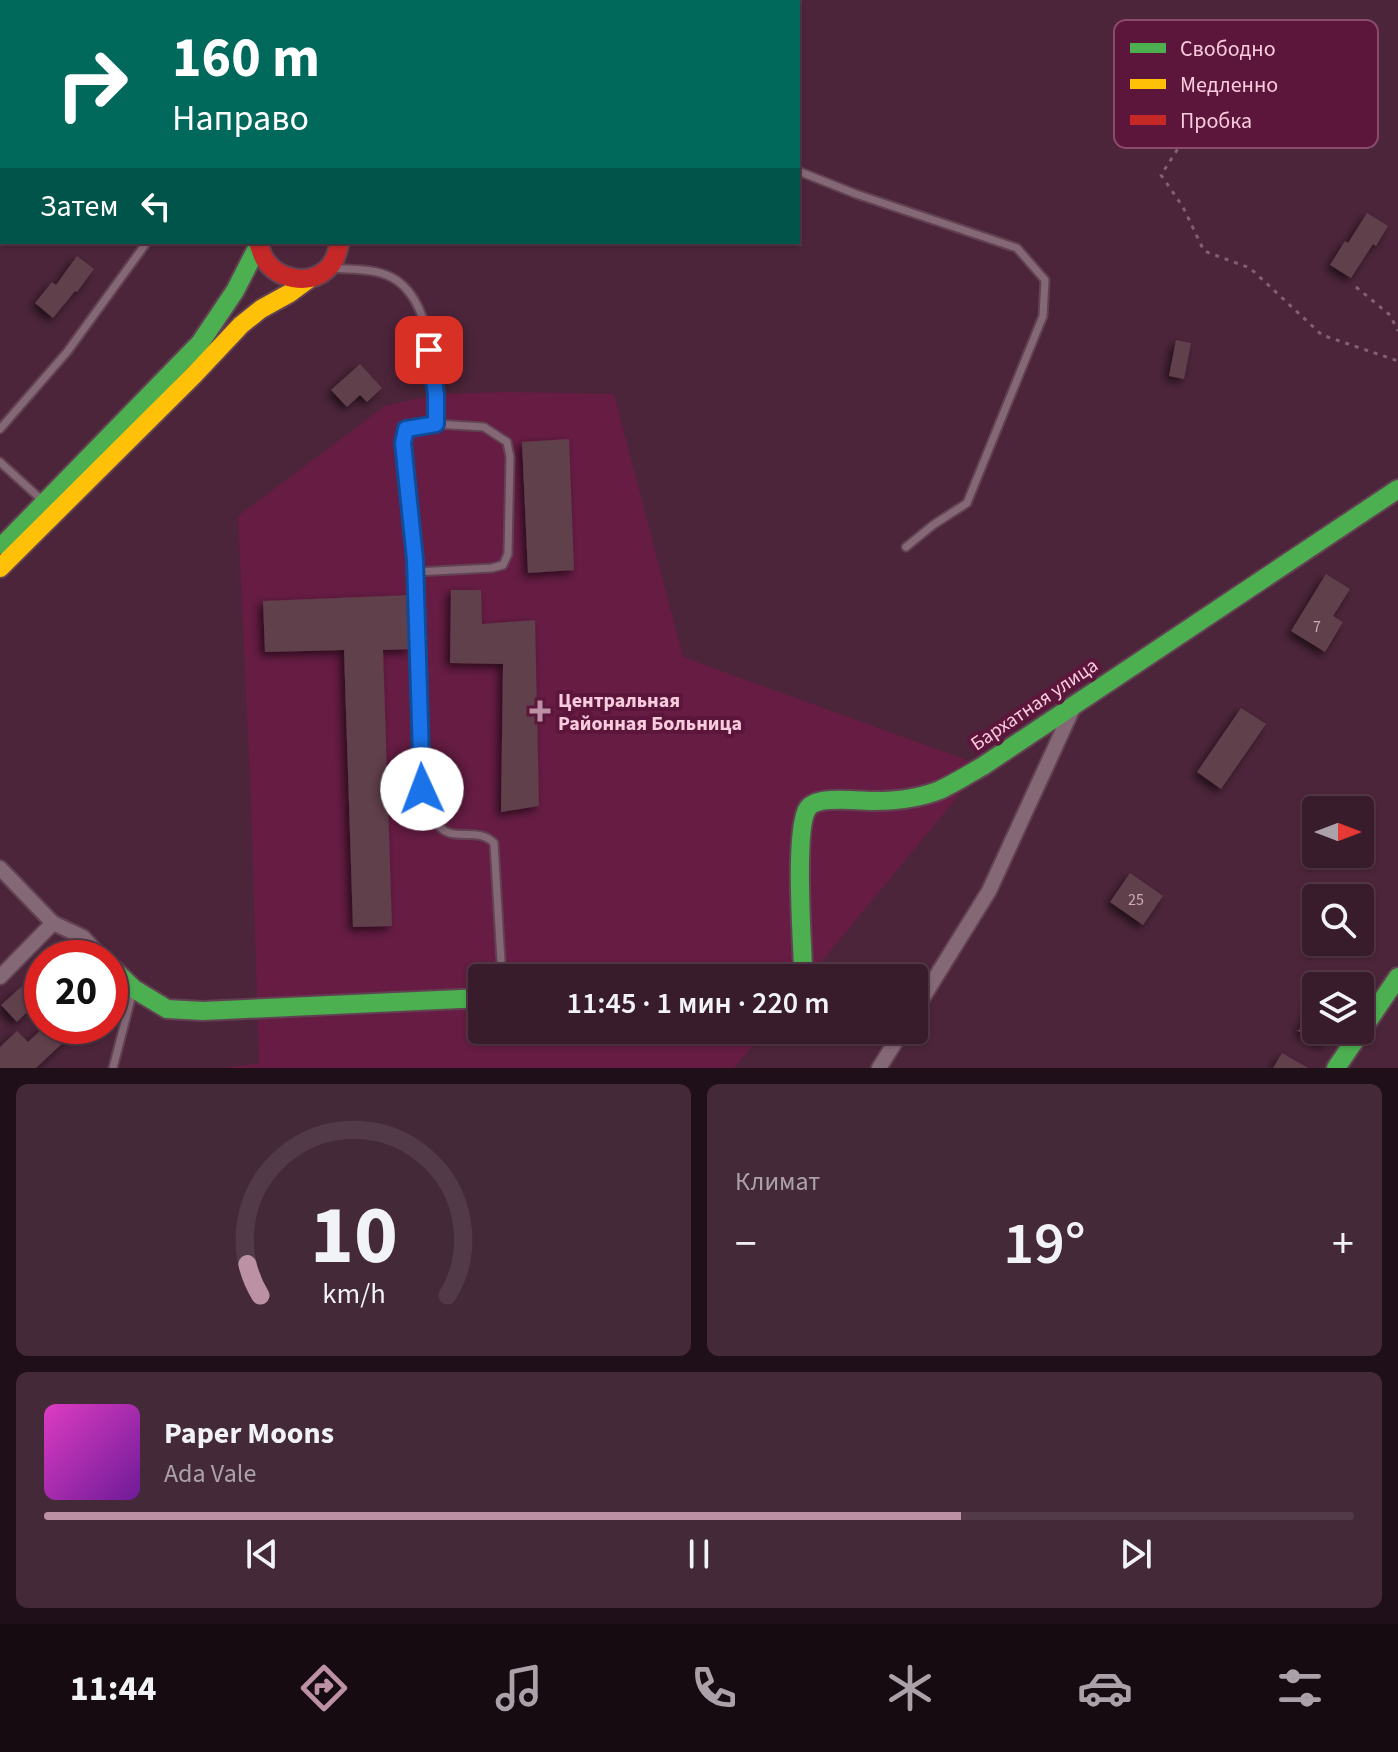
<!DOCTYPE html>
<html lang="ru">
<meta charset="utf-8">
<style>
:root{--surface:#391c2c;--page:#442938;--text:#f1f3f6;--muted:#aba1a9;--line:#533a48;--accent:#bc91a4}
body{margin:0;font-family:"Source Sans 3",sans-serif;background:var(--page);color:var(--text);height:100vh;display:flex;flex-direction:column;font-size:30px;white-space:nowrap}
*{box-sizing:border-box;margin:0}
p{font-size:26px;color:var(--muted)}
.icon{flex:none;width:44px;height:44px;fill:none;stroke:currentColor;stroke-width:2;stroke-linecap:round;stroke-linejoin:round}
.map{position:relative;height:1068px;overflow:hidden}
.sheet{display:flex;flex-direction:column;gap:16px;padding:16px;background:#1f0f18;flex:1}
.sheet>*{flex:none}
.banner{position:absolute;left:0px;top:0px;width:800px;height:244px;box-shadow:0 2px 6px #0004,0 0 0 2px var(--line);background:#00695c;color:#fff;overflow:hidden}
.needle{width:52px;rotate:90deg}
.fabs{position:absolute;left:1302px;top:796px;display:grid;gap:16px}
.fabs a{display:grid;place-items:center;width:72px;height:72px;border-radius:8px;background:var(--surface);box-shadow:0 2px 6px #0004,0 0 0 2px var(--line);font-size:40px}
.speed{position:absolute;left:24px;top:940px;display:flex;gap:16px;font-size:40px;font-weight:700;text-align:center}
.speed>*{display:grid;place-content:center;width:104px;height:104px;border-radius:50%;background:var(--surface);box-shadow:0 2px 6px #0004,0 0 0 2px var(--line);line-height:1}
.speed .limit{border:12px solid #d22;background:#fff;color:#111}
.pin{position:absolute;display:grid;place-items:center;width:68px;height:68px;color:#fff;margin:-34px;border-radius:16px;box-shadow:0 4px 12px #0006}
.me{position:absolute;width:88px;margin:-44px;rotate:358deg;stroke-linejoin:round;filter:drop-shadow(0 0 6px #0008)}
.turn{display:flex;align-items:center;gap:28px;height:168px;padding:0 40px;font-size:36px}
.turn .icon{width:104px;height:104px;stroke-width:2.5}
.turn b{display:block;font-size:56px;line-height:68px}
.then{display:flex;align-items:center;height:76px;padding:0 40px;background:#0003;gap:16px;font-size:30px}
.big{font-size:60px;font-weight:600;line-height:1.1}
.sheet .widget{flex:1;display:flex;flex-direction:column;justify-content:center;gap:12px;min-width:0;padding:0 28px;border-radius:12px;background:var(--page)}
.sheet .dial{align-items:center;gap:0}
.dial svg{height:208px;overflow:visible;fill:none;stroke:var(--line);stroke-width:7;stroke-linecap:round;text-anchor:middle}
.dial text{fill:var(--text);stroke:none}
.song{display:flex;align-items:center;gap:24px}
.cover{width:96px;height:96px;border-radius:12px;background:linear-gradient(135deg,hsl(310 70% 55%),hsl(280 70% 35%))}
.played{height:8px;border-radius:4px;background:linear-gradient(90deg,var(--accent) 70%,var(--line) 70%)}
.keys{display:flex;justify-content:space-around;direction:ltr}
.heat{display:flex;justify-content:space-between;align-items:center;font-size:44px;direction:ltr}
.sheet .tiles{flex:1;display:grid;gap:16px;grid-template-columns:1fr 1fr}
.widget:last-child{grid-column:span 2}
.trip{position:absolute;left:468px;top:964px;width:460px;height:80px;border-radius:8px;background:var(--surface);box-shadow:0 2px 6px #0004,0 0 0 2px var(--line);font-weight:600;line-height:80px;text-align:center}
.menu{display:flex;height:128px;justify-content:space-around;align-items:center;background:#170b12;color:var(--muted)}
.menu .icon{width:56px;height:56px}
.menu .current{color:var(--accent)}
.menu b{font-size:36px;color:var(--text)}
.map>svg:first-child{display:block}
.built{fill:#661c43}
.building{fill:#613f4c;filter:url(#shadow)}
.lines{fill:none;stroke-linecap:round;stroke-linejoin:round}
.lane-casing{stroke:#624252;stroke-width:11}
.street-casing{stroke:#624252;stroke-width:18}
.fast-casing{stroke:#624252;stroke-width:22}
.slow-casing{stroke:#624252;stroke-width:22}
.jam-casing{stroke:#624252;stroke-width:22}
.path{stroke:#7f6170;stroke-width:3;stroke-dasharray:4 6;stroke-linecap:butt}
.lane{stroke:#856876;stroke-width:7}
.street{stroke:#856876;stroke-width:14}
.fast{stroke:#4caf50;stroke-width:18}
.slow{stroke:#ffc107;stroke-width:18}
.jam{stroke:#c62828;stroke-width:18}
.route-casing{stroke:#114b97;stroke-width:20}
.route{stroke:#1a73e8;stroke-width:14}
.poi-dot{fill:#bc91a4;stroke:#5c153b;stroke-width:3}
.labels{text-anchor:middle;stroke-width:8;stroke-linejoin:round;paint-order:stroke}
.number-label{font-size:16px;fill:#d2a8b9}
.poi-label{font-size:20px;font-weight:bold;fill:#f8cbdd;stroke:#5c153b;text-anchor:start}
.street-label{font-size:20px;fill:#f8cbdd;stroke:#5c153b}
.key{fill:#5c153b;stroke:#8b4c6c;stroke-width:2}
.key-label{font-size:22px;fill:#f8cbdd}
</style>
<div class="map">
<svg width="1398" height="1068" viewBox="0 0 1398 1068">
<defs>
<filter id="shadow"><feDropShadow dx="-4" dy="4" stdDeviation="4" flood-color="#0009"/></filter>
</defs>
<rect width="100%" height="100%" fill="#4c253a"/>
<path class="built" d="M510 392 614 394 683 657 983 766 808 978H482V1030H766L734 1068H222L259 1063 251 803 238 516 385 406 436 394Z"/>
<path class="building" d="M1367 213 1388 226 1376 246 1373 244 1351 278 1330 265 1345 241 1348 243Z
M77 256 94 269 77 292 75 291 53 318 35 303 52 282 56 285Z
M1176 340 1191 343 1184 379 1169 376Z
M360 364 382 388 367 402 360 395 347 407 331 390Z
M569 439 574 570 528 573 522 442Z
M1326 574 1350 589 1333 616 1343 622 1325 652 1291 631Z
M451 590H481L482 624 535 620 539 806 501 812 503 664 450 663Z
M410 595 411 649 383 650 392 926 353 927 344 650 265 652 263 601Z
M1241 708 1266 724 1221 789 1197 772Z
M1130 873 1163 896 1143 925 1110 902Z
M68 941 77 945 89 958H51Z
M110 984 123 996 110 1009Z
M21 987 36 1003 17 1022 1 1005Z
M1316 997V1030H1332L1324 1045 1296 1030H1299Z
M45 1026H81L36 1068H0V1047L17 1031 28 1042Z
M1282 1053 1308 1068H1273Z"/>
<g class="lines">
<defs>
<path id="lane" d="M798 171 856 194 1017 248 1045 280 1043 316 967 503 933 525 906 547
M330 268C350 270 373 268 391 277 434 298 436 383 436 424L406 429 403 443 415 560 422 789C427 800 430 816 439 826 453 843 478 826 494 843L502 978
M0 429 67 352 147 242
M0 462 43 501
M415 572 492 568 503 565 508 554 510 457 507 442 484 427 436 424
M113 1068 133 991"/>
<path id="street" d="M51 0 53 2
M0 868 53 923 83 937 102 958
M0 977 53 923
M914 1012 989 891 1074 706
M879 1068 903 1030"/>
<path id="fast" d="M341 2 342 0
M562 2 563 0
M3 545 200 343 235 291 258 246
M110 966 134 989 167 1009 203 1011 482 998
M788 978 794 976 803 967C802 939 794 827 808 808 817 795 859 801 874 801 895 801 920 798 940 790 955 783 969 774 983 766L1398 489
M1336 1068 1398 977"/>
<path id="slow" d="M544 2 546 0
M0 568 194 375 241 325 261 309 290 293 309 279"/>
<path id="jam" d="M258 242C260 248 262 255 265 260 278 279 308 286 326 270 335 263 337 252 340 242"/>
</defs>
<use href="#lane" class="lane-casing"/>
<use href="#street" class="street-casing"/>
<use href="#fast" class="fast-casing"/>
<use href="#slow" class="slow-casing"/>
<use href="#jam" class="jam-casing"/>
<path class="path" d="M403 0V2
M594 2 596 0
M1210 99 1161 175 1183 207 1204 251 1250 268 1322 335 1398 361
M1356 287 1390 315 1398 331"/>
<use href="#lane" class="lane"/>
<use href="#street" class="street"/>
<use href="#fast" class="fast"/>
<use href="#slow" class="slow"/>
<use href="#jam" class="jam"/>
</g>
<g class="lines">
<defs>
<path id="route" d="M422 789 415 560 403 443 406 429 436 424V394L429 350"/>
</defs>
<use href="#route" class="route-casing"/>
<use href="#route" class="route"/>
</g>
<path class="poi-dot" d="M536 699h8v8h8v8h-8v8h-8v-8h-8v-8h8z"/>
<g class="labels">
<g class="number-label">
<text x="1317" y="632">7</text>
<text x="1136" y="905">25</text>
</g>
<g class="poi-label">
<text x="558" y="707">Центральная<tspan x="558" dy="23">Районная Больница</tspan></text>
</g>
<g class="street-label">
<text transform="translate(1034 704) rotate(-34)" y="7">Бархатная улица</text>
</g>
</g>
<rect x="1114" y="20" width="264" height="128" rx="12" class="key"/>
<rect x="1130" y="43" width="36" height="10" fill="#4caf50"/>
<rect x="1130" y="79" width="36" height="10" fill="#ffc107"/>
<rect x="1130" y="115" width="36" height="10" fill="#c62828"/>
<g class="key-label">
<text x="1180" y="56">Свободно</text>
<text x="1180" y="92">Медленно</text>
<text x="1180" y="128">Пробка</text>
</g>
</svg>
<div class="fabs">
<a><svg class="needle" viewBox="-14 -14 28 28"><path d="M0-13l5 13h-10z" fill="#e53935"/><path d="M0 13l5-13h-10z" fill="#aba1a9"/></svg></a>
<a><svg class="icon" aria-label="search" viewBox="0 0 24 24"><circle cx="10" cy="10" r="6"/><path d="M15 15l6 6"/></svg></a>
<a><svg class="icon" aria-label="layers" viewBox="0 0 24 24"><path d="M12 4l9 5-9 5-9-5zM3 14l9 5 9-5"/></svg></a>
</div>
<div class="speed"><div class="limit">20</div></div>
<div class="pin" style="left:429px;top:350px;background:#d93025"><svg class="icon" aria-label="arrive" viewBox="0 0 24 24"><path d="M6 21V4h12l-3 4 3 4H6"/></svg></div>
<svg class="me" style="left:422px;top:789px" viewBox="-20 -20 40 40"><circle r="19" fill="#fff"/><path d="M0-13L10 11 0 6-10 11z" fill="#1a73e8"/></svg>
<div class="trip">11:45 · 1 мин · 220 m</div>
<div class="banner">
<div class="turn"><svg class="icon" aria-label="right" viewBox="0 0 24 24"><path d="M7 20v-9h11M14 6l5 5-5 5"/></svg><div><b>160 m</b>Направо</div></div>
<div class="then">Затем<svg class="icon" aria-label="left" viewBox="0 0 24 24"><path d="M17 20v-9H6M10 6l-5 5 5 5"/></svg></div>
</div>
</div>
<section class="sheet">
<div class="tiles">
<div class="widget dial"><svg viewBox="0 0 100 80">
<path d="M14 69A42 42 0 1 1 86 69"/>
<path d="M14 69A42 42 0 0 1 9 57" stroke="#bc91a4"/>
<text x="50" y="56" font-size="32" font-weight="700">10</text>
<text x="50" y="72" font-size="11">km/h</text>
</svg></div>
<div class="widget"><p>Климат</p>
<div class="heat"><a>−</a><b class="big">19°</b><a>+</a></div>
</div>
<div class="widget">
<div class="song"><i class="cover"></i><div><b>Paper Moons</b><p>Ada Vale</p></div></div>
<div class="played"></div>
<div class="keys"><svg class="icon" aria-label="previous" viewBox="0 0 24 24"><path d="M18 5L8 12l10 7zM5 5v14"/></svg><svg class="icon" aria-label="pause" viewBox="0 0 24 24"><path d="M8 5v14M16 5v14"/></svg><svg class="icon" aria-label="next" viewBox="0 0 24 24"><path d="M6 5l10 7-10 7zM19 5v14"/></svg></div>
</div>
</div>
</section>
<nav class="menu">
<b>11:44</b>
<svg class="icon current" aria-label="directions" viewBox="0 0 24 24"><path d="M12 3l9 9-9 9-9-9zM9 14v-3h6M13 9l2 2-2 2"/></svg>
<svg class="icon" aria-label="music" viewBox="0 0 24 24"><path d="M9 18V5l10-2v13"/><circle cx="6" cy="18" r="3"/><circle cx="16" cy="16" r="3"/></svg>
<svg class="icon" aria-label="phone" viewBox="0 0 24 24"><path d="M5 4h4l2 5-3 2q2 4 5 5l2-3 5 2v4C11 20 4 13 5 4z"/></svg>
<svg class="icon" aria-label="climate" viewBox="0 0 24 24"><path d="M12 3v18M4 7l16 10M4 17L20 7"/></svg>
<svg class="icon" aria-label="car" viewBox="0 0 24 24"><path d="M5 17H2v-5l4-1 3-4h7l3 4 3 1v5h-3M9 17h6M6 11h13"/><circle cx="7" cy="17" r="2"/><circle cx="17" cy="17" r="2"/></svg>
<svg class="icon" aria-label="filters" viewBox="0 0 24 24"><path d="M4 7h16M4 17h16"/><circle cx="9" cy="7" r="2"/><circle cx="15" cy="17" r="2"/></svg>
</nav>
